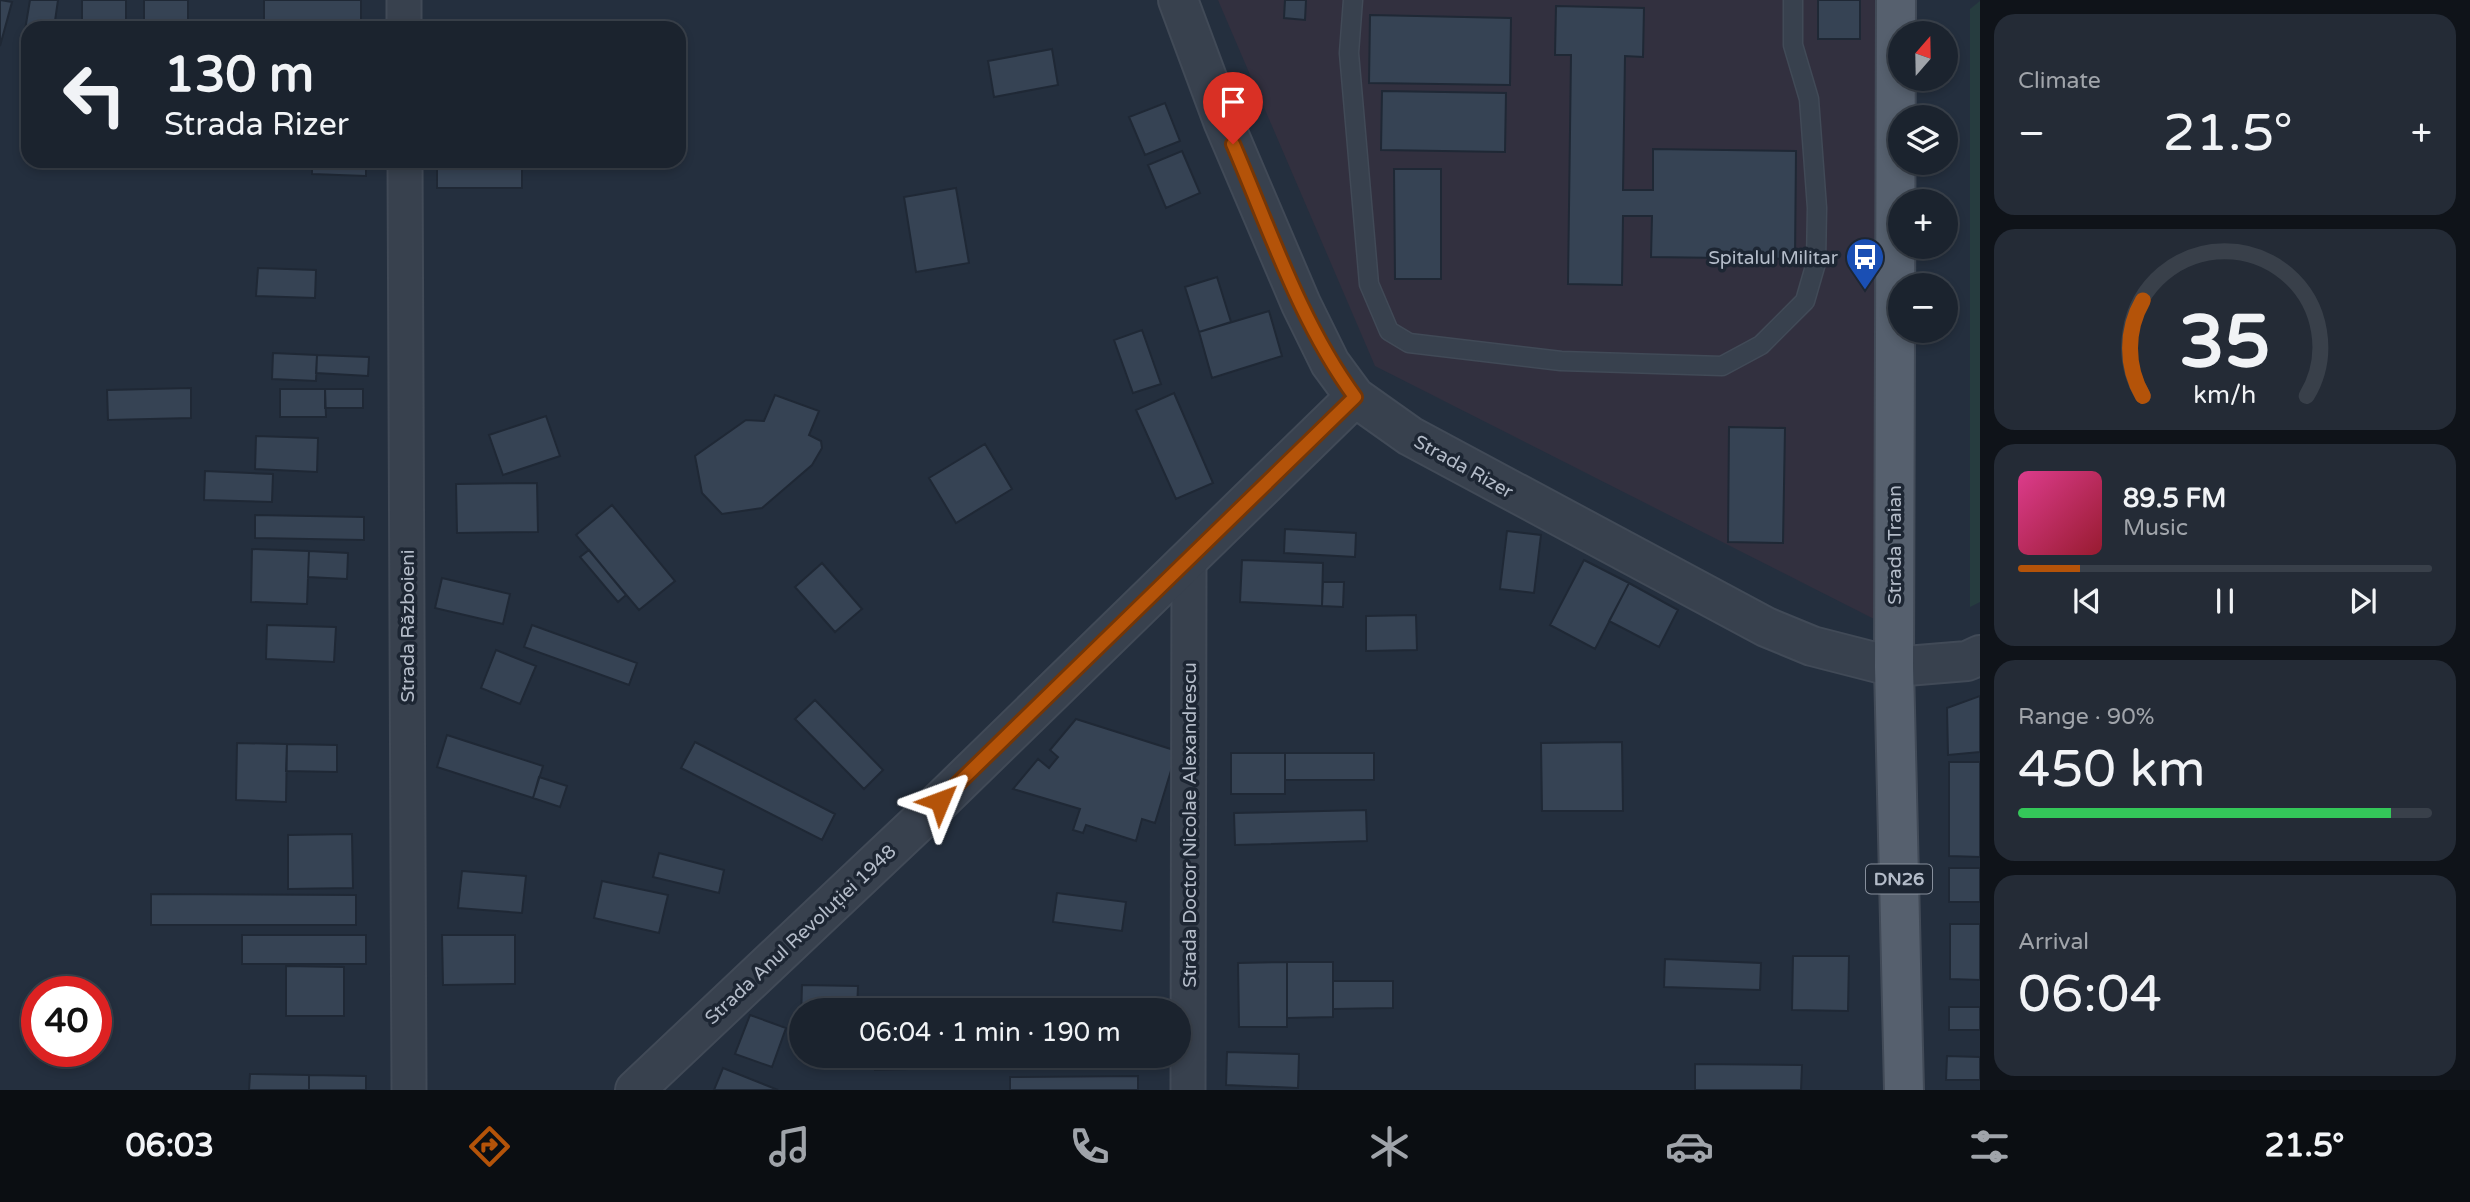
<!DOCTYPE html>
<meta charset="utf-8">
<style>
:root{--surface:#1b232e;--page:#242b36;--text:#f1f3f6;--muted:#a0a4aa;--line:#39404a;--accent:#b45309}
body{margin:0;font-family:"Varela Round",sans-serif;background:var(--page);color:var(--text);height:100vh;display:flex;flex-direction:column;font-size:26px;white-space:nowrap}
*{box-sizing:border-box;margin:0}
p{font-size:23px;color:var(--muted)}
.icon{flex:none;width:38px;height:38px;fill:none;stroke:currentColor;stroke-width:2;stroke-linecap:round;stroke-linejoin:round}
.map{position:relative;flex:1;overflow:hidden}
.sheet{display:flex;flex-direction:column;gap:14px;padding:14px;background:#0f1319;width:490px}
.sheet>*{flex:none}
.hud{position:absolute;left:21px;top:21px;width:665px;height:147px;border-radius:21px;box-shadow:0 4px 10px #0003,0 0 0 2px var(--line);background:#1b232e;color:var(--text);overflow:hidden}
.needle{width:46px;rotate:20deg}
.controls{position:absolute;left:1888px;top:21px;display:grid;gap:14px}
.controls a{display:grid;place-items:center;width:70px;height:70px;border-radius:50%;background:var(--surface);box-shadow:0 4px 10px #0003,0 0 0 2px var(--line);font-size:35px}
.speed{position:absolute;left:21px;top:976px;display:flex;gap:14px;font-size:35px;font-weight:700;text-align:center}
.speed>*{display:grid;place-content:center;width:91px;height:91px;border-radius:50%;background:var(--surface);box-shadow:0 4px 10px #0003,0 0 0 2px var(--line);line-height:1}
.speed .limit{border:10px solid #d22;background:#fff;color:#111}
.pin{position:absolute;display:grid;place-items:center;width:60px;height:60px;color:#fff;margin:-72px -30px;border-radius:50% 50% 50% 0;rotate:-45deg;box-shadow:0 0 7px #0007}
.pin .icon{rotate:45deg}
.me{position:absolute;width:77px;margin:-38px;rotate:46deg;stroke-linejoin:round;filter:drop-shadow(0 0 5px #0008)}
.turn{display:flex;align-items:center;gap:24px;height:147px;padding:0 28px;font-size:32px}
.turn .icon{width:91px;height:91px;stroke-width:2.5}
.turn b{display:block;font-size:49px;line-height:60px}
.big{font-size:52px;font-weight:600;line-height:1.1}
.sheet .widget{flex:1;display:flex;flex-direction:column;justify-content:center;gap:10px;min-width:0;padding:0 24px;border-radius:21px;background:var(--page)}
.sheet .dial{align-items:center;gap:0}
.dial svg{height:182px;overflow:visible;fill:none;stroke:var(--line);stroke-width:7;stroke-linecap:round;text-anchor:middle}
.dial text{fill:var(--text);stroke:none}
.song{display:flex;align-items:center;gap:21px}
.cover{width:84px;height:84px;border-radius:10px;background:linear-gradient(135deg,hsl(330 70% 55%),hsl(350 70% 35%))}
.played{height:7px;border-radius:4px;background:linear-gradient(90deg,var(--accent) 15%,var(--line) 15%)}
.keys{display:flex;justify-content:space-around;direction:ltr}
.heat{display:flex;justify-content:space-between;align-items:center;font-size:38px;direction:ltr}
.charge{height:10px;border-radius:5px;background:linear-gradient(90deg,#34c759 90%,var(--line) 0)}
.trip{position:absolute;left:789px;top:998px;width:402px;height:70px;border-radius:35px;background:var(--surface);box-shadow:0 4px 10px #0003,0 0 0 2px var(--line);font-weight:600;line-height:70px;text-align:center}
.tab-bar{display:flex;height:112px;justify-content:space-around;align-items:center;background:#0b0e12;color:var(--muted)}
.tab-bar .icon{width:49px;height:49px}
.tab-bar .selected{color:var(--accent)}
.tab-bar b{font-size:32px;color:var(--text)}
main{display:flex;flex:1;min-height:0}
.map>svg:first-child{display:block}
.medical{fill:#32303f}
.green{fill:#263c3f}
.building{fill:#364354;stroke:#1f2835;stroke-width:2}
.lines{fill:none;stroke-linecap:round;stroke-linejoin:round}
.service-casing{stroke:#414a57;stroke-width:21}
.minor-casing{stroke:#414a57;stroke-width:37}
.tertiary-casing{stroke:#414a57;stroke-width:42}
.primary-casing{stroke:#414a57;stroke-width:42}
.service{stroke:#38414e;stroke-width:18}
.minor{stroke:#38414e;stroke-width:33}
.tertiary{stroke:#38414e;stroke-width:38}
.primary{stroke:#56606e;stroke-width:38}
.route-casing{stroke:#753606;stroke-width:18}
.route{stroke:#b45309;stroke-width:12}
.labels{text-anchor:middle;stroke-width:7;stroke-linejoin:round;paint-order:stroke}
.shield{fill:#1d2633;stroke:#878f9c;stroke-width:2}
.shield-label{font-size:18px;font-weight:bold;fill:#b4bcc9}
.poi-label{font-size:19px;fill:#b4bcc9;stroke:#1d2633;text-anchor:end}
.street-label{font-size:19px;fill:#b4bcc9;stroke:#1d2633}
</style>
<main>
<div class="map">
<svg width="1980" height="1090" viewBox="0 0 1980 1090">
<rect width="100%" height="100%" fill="#242f3e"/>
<path class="medical" d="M1218 0H1880L1876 620 1375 366Z"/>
<path class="green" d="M1980 1V602L1970 607V9Z"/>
<path class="building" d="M0 0 12 2 0 46Z
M30 0H58L54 28H28V56L21 54Z
M82 0H126V28H82Z
M144 0H188V28H144Z
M264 0H361V22L264 21Z
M1285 0H1306L1305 20 1284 18Z
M1818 0H1860V39H1818Z
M1556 6 1644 8 1643 57 1625 56 1623 190H1653V149L1796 151 1795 259 1651 257 1652 216H1623L1622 285 1568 284 1571 55H1555Z
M1370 15 1511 18 1510 85 1369 83Z
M1052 49 1058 85 994 97 988 61Z
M1382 91 1506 93 1505 152 1381 150Z
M1165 103 1180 141 1145 155 1129 117Z
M1182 151 1200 193 1166 208 1148 165Z
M312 161H366V176L312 174Z
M437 161H522V188H437Z
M1394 169H1441V279H1395Z
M956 188 969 263 916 272 904 197Z
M258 268 316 270 315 298 256 296Z
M1217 277 1231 322 1199 332 1185 287Z
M1269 311 1282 356 1212 378 1199 332Z
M1142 330 1161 384 1133 393 1114 340Z
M273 353 317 355 316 381 272 379Z
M317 355 369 357 368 376 316 373Z
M191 388V418L108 420 107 390Z
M280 389H325L326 417H280Z
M325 389H363V408H325Z
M1174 393 1213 483 1176 499 1136 410Z
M775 395 819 411 809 435 821 441 822 448 812 465 762 508 722 514 702 493 695 456 746 420 764 421Z
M546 416 560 456 503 475 489 435Z
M1729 427 1785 428 1783 543 1728 542Z
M256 436 318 438 317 472 255 469Z
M985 444 1012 489 956 523 929 478Z
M205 471 273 474 272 502 204 500Z
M537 483 538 532 457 533 456 484Z
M612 505 675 581 639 610 576 535Z
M255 515 364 517V540L255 538Z
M1285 529 1356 533 1355 557 1284 553Z
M1507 531 1541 535 1534 593 1500 589Z
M252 549 309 551 307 604 251 602Z
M589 550 626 595 618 602 580 557Z
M309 551 348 553 347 579 308 577Z
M1242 560 1323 563 1322 606 1240 602Z
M1584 560 1629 583 1595 649 1550 625Z
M822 563 862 609 835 632 795 587Z
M442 578 510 594 503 624 435 608Z
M1323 582H1344L1343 607 1322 606Z
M1629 583 1678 610 1659 647 1609 621Z
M1416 615 1417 650 1366 651V616Z
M267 625 336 627 334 662 266 659Z
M532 625 637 663 629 685 524 647Z
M496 650 536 666 520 704 481 688Z
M1980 696V752L1948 755 1947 708Z
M815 700 883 770 864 789 795 719Z
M1076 719 1177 751 1155 823 1142 819 1136 841 1086 825 1083 833 1073 830 1080 809 1013 789 1038 759 1049 768 1058 757 1050 750Z
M447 735 543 766 533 798 437 767Z
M695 742 835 814 822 840 681 768Z
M1622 742 1623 811H1542L1541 743Z
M237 743 287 744 286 802 236 800Z
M287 744 337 745V772L286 771Z
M1231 753H1285V794H1231Z
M1285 753H1374V780H1285Z
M1949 762H1980V857L1949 856Z
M539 777 567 786 560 807 533 798Z
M1366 810 1367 841 1235 845 1234 813Z
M352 834 353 888 288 889V835Z
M659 853 724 870 719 893 653 877Z
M1949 868H1980V902H1949Z
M462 871 526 876 522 913 458 908Z
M602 881 668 895 659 933 594 918Z
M1057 893 1126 902 1122 931 1053 922Z
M151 894 356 895V925H151Z
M1950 924H1980V980L1950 979Z
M242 935H366V964H242Z
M442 935H515V984L443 985Z
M1793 956H1849L1848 1011 1792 1010Z
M1665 959 1761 963 1760 990 1664 987Z
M1287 962H1333V1017L1287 1018Z
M1287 962V1027H1239L1238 963Z
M286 966 344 967V1016H286Z
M1333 981H1393V1008L1333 1009Z
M802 985 858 986 857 1010H802L801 1018Z
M1949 1007H1980V1030H1949Z
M750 1015 786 1028 772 1067 735 1054Z
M1227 1052 1299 1054 1298 1088 1226 1085Z
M875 1055H942V1068L875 1070Z
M1947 1056 1980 1057V1080H1946Z
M1695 1064 1802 1065 1801 1090H1695Z
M723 1068 778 1090H714Z
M250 1074 309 1075V1090H249Z
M309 1075 366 1076V1090H309Z
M1138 1076V1090H1010V1077Z"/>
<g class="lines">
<defs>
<path id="service" d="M1353 0 1349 53 1369 284 1389 331 1409 343 1561 361 1722 366 1761 345 1805 301 1816 263 1817 208 1809 99 1793 45V0"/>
<path id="minor" d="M404 0V28
M405 161 409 1090
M1188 1090 1189 559"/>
<path id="tertiary" d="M1178 0 1223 121 1301 304 1330 363 1355 397 1410 436 1766 627 1812 646 1894 667 1967 661 1980 655
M635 1090 921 820 1355 397"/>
<path id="primary" d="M1896 0 1894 667 1904 1090"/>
</defs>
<use href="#service" class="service-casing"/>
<use href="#minor" class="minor-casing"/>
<use href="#tertiary" class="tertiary-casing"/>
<use href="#primary" class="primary-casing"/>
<use href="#service" class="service"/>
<use href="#minor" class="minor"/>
<use href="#tertiary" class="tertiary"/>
<use href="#primary" class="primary"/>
</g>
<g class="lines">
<defs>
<path id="route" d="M940 801 1355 397C1300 322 1270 230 1233 144"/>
</defs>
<use href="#route" class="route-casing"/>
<use href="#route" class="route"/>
</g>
<defs>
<symbol id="bus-pin" viewBox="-11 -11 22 30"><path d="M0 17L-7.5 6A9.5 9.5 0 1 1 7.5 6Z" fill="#1a4fb4" stroke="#1d2633"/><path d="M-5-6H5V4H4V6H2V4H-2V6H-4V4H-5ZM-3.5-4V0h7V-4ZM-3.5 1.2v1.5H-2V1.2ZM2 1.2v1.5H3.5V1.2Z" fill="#fff"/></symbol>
</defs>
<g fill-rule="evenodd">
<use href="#bus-pin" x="1843" y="235" width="44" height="60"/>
</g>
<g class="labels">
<rect class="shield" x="1866" y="864.5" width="66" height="29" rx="5"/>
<g class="shield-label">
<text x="1899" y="885">DN26</text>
</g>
<g class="poi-label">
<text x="1838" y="264">Spitalul Militar</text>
</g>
<g class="street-label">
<text transform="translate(1464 466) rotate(29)" y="7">Strada Rizer</text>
<text transform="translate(1894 545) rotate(-90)" y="7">Strada Traian</text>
<text transform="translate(407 626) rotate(-90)" y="7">Strada Războieni</text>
<text transform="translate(1189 825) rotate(-90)" y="7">Strada Doctor Nicolae Alexandrescu</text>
<text transform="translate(800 934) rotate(-43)" y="7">Strada Anul Revoluției 1948</text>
</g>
</g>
</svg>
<div class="controls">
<a><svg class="needle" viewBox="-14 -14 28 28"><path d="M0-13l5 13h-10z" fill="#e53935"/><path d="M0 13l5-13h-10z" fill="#a0a4aa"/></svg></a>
<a><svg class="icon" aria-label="layers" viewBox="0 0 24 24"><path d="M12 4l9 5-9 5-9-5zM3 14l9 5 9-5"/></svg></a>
<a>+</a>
<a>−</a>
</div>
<div class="speed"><div class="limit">40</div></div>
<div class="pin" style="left:1233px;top:144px;background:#d93025"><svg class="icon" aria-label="arrive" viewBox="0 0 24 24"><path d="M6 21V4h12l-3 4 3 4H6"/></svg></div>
<svg class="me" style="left:940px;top:801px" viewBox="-20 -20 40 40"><path d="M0-17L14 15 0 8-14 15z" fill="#b45309" stroke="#fff" stroke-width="4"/></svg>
<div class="trip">06:04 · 1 min · 190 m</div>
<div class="hud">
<div class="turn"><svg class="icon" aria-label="left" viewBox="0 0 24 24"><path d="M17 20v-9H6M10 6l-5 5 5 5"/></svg><div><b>130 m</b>Strada Rizer</div></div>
</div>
</div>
<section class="sheet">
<div class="widget"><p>Climate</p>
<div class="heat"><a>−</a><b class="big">21.5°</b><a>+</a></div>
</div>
<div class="widget dial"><svg viewBox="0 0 100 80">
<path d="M14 69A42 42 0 1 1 86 69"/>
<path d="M14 69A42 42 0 0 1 14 27" stroke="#b45309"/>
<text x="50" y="56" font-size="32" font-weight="700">35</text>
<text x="50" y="72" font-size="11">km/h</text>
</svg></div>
<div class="widget">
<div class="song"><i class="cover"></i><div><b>89.5 FM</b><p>Music</p></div></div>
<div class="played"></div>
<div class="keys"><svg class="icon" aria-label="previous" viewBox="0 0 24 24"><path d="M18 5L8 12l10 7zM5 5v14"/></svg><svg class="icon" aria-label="pause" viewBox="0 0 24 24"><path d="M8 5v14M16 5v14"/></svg><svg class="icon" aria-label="next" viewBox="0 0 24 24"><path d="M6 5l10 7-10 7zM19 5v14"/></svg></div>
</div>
<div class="widget"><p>Range · 90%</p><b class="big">450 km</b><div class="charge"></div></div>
<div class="widget"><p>Arrival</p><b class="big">06:04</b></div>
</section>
</main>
<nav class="tab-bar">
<b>06:03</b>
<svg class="icon selected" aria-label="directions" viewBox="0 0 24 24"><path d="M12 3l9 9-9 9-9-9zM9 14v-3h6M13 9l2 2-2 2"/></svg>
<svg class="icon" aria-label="music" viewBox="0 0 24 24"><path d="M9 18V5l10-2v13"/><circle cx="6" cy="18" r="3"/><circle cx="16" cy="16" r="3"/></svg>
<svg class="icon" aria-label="phone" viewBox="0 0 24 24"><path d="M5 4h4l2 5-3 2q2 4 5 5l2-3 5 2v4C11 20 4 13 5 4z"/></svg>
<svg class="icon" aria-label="climate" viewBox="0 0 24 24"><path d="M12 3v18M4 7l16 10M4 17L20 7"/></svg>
<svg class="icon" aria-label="car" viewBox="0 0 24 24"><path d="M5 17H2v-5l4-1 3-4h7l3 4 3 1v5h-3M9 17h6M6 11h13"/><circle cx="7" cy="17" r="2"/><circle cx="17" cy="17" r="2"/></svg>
<svg class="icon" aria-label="filters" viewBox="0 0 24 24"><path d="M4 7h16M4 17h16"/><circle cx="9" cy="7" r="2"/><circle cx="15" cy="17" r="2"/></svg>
<b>21.5°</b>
</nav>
